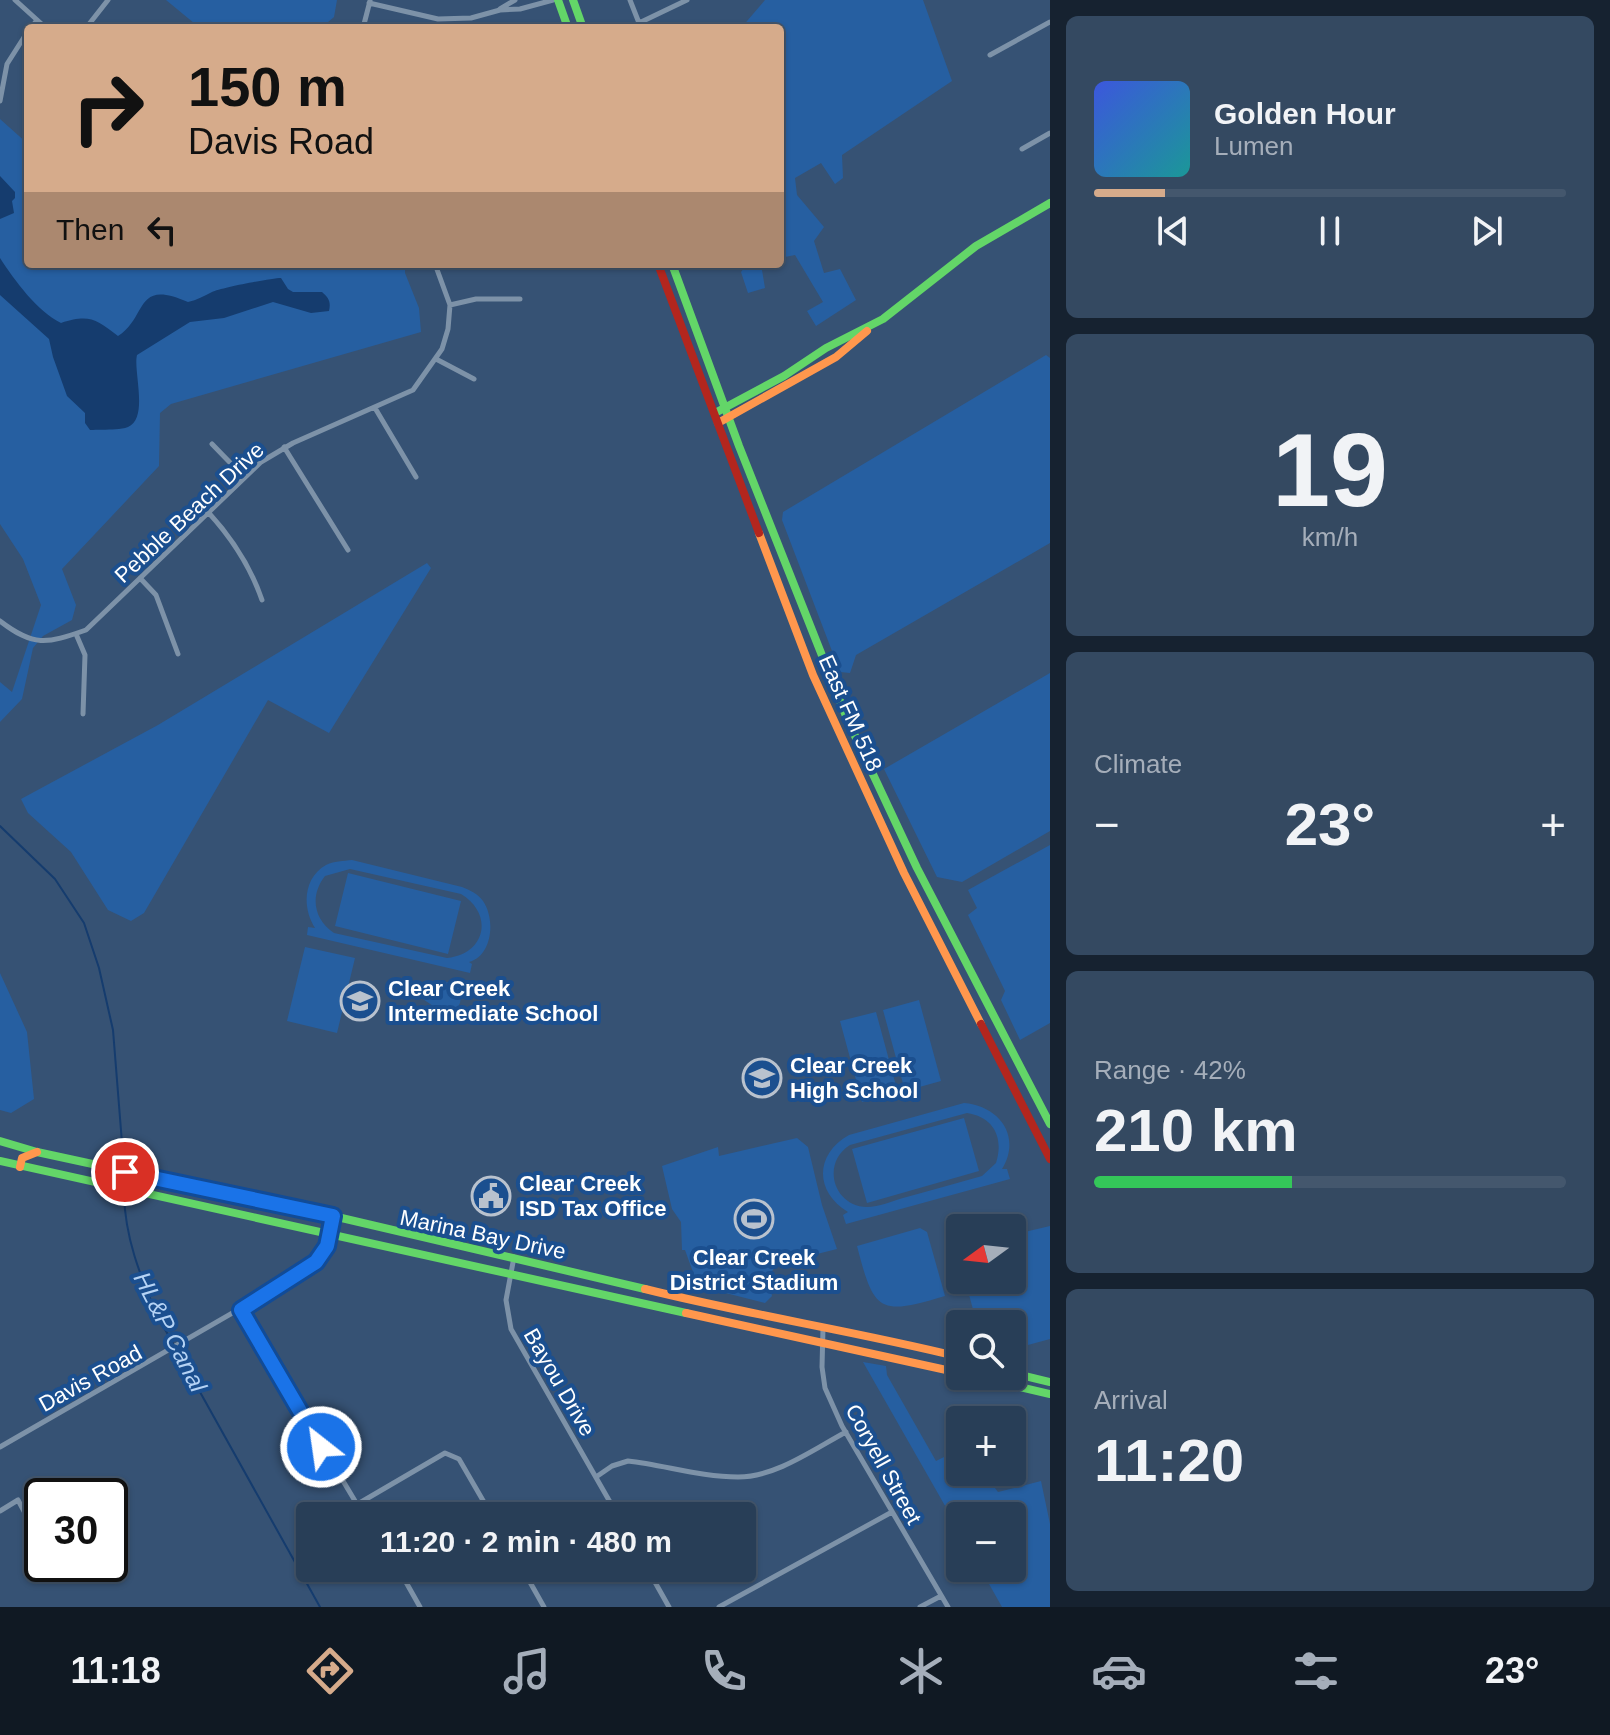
<!DOCTYPE html>
<meta charset="utf-8">
<style>
:root{--surface:#283e57;--page:#344961;--text:#f1f3f6;--muted:#a5aeba;--line:#44576d;--accent:#d6ab8b}
body{margin:0;font-family:Arial,sans-serif;background:var(--page);color:var(--text);height:100vh;display:flex;flex-direction:column;font-size:30px;white-space:nowrap}
*{box-sizing:border-box;margin:0}
p{font-size:26px;color:var(--muted)}
.icon{flex:none;width:44px;height:44px;fill:none;stroke:currentColor;stroke-width:2;stroke-linecap:round;stroke-linejoin:round}
.map{position:relative;flex:1;overflow:hidden}
.drawer{display:flex;flex-direction:column;gap:16px;padding:16px;background:#162230;width:560px}
.drawer>*{flex:none}
.hud{position:absolute;left:24px;top:24px;width:760px;height:244px;border-radius:8px;box-shadow:0 2px 6px #0004,0 0 0 2px var(--line);background:#d6ab8b;color:#111;overflow:hidden}
.needle{width:52px;rotate:255deg}
.fabs{position:absolute;left:946px;top:1214px;display:grid;gap:16px}
.fabs a{display:grid;place-items:center;width:80px;height:80px;border-radius:8px;background:var(--surface);box-shadow:0 2px 6px #0004,0 0 0 2px var(--line);font-size:40px}
.speed{position:absolute;left:24px;top:1478px;display:flex;gap:16px;font-size:40px;font-weight:700;text-align:center}
.speed>*{display:grid;place-content:center;width:104px;height:104px;border-radius:50%;background:var(--surface);box-shadow:0 2px 6px #0004,0 0 0 2px var(--line);line-height:1}
.speed .limit{border:4px solid #111;border-radius:12px;background:#fff;color:#111}
.pin{position:absolute;display:grid;place-items:center;width:68px;height:68px;color:#fff;margin:-34px;border:4px solid #fff;border-radius:50%;box-shadow:0 2px 8px #0007}
.me{position:absolute;width:88px;margin:-44px;rotate:330deg;stroke-linejoin:round;filter:drop-shadow(0 0 6px #0008)}
.turn{display:flex;align-items:center;gap:28px;height:168px;padding:0 32px;font-size:36px}
.turn .icon{width:104px;height:104px;stroke-width:2.5}
.turn b{display:block;font-size:56px;line-height:68px}
.then{display:flex;align-items:center;height:76px;padding:0 32px;background:#0003;gap:16px;font-size:30px}
.big{font-size:60px;font-weight:700;line-height:1.1}
.drawer .tile{flex:1;display:flex;flex-direction:column;justify-content:center;gap:12px;min-width:0;padding:0 28px;border-radius:12px;background:var(--page)}
.drawer .dial{align-items:center;gap:0}
.dial b{font-size:104px;line-height:1}
.song{display:flex;align-items:center;gap:24px}
.cover{width:96px;height:96px;border-radius:12px;background:linear-gradient(135deg,hsl(230 70% 55%),hsl(180 70% 35%))}
.played{height:8px;border-radius:4px;background:linear-gradient(90deg,var(--accent) 15%,var(--line) 15%)}
.keys{display:flex;justify-content:space-around;direction:ltr}
.heat{display:flex;justify-content:space-between;align-items:center;font-size:44px;direction:ltr}
.charge{height:12px;border-radius:6px;background:linear-gradient(90deg,#34c759 42%,var(--line) 0)}
.trip{position:absolute;left:296px;top:1502px;width:460px;height:80px;border-radius:8px;background:var(--surface);box-shadow:0 2px 6px #0004,0 0 0 2px var(--line);font-weight:700;line-height:80px;text-align:center}
.tab-bar{display:flex;height:128px;justify-content:space-around;align-items:center;background:#101923;color:var(--muted)}
.tab-bar .icon{width:56px;height:56px}
.tab-bar .active{color:var(--accent)}
.tab-bar b{font-size:36px;color:var(--text)}
main{display:flex;flex:1;min-height:0}
.map>svg:first-child{display:block}
.green{fill:#265fa1;fill-rule:evenodd}
.water{fill:#153c6e}
.lines{fill:none;stroke-linecap:round;stroke-linejoin:round}
.stream{stroke:#153c6e;stroke-width:2}
.street{stroke:#7d92a8;stroke-width:5}
.fast{stroke:#63d668;stroke-width:8}
.slow{stroke:#ff974d;stroke-width:8}
.jam{stroke:#b3261e;stroke-width:8}
.route-casing{stroke:#114b97;stroke-width:20}
.route{stroke:#1a73e8;stroke-width:14}
.labels{text-anchor:middle;stroke-width:8;stroke-linejoin:round;paint-order:stroke}
.street-label{font-size:22px;fill:#fff;stroke:#1b4f8f}
.poi-label{font-size:22px;font-weight:bold;fill:#fff;stroke:#1b4f8f;text-anchor:start}
.water-label{font-size:24px;font-style:italic;fill:#b5d3f5;stroke:#1b4f8f}
</style>
<main>
<div class="map">
<svg width="1050" height="1607" viewBox="0 0 1050 1607">
<rect width="100%" height="100%" fill="#365274"/>
<path class="green" d="M166 0H337L334 17 321 28H200Z
M765 0H923L952 81 842 155 843 178 835 184 821 163 795 178 797 195 824 227 814 241 824 273 840 269 856 300 816 326 807 311 823 302 795 255 780 258V28H741Z
M0 119 28 144V264H405V273L419 308 421 332 171 404 160 413 159 466 62 569 76 605 72 620 43 636 33 648 22 699 0 722V682L12 692 41 605 23 559 0 524Z
M747 264H761L765 288 748 293 741 272Z
M1046 355 1050 358V543L856 655 850 673 840 672 782 520 783 512Z
M427 563 431 568 329 733 268 700 144 913 131 921 108 910 71 852 28 813 21 799 158 725Z
M1050 673V831L962 882 937 877 884 769Z
M1050 845V1023L1020 1040 1001 1000 1005 991 968 915 977 908 968 890Z
M352 860 462 887C470 890 478 894 483 901 496 920 492 956 469 962L472 964 470 973 307 935 308 927 315 928C302 908 303 878 326 865 333 861 344 861 352 860ZM350 869 461 894C494 914 486 954 447 958L334 933C313 919 310 895 325 876Z
M348 873 461 901 448 954 335 926Z
M305 947 355 958 337 1033 287 1021Z
M0 973 27 1032 34 1099 11 1113 0 1110Z
M398 978H406L405 983 463 982 460 1003 452 1019 404 986 402 990 395 986Z
M919 1000 941 1081 905 1091 883 1010Z
M876 1012 898 1093 862 1102 840 1021Z
M964 1103C999 1106 1022 1136 1002 1169H1007L1010 1179 846 1224 843 1215 848 1212C814 1191 815 1154 849 1135ZM967 1113C994 1117 1004 1138 996 1163L982 1176C956 1183 930 1191 903 1198 892 1201 879 1207 867 1207 833 1206 821 1163 850 1145Z
M964 1118 979 1171 867 1203 852 1149Z
M797 1138 808 1147 822 1205 837 1249 817 1254 816 1251 811 1253V1256L776 1265 768 1278 772 1296 765 1303 698 1286 685 1250H682L681 1222 672 1209 662 1166 718 1147 719 1156Z
M1050 1226V1339L1013 1349 1012 1324H977L965 1280H1012V1235Z
M920 1228 927 1232 945 1296C879 1316 874 1312 857 1246Z
M863 1362 886 1366 887 1375 936 1461 958 1450 960 1472H983L998 1492 1041 1481 1050 1524V1607H1002L980 1568H1012V1516H960V1532Z"/>
<path class="water" d="M0 176 15 192V198L12 201 14 213 0 219Z
M0 258C15 281 37 311 61 323 89 314 96 319 118 336 148 317 134 278 188 302 197 300 204 296 212 292 221 288 271 278 281 278L288 289 293 292H322C329 298 331 302 329 311L311 313 273 302 224 318 190 322 137 355C133 371 149 418 128 427 117 431 101 429 90 430L85 423V413L67 396 53 357 49 339 0 295Z"/>
<g class="lines">
<path class="stream" d="M0 826 55 879 84 923 99 968 113 1030 124 1168
M124 1174V1188
M124 1194C125 1238 140 1275 157 1315L320 1607"/>
<path class="street" d="M15 0 46 28
M630 0 641 28
M369 3 438 19 471 18 500 10 520 9 553 0
M500 9 515 0
M639 23 687 0
M31 28 37 20
M86 28 108 0
M363 28 370 1
M990 55 1050 22
M0 101 7 64 28 31
M1022 149 1050 133
M450 305 476 299H520
M436 359 474 379
M375 408 416 477
M212 444 244 477
M284 447 348 550
M208 512C231 537 251 568 262 600
M140 578 156 595 178 654
M0 621C34 647 46 644 86 630L261 462 293 443 413 390 442 349 448 329 450 305 435 264
M76 634 85 655 83 714
M514 1257 506 1300 511 1329 618 1516
M241 1310 364 1516
M823 1328 822 1367 825 1388 842 1426 948 1607
M0 1447 293 1278C322 1259 326 1250 333 1216
M596 1477 612 1466 628 1461C664 1465 701 1477 738 1477 776 1477 814 1449 846 1432
M356 1505 445 1453 459 1459 492 1516
M0 1511 18 1500 42 1545
M52 1564 55 1569
M398 1568 420 1607
M522 1568 544 1607
M647 1568 669 1607
M719 1607 892 1512
M920 1607 941 1596"/>
<path class="fast" d="M558 0 568 28
M573 0 583 28
M672 264 739 446 848 721 917 868 1050 1124
M715 413 784 376 826 348 883 319 976 246 1050 203
M0 1141 37 1152 333 1216 645 1289
M0 1161 686 1313
M1012 1373 1050 1382
M972 1376 1050 1394"/>
<path class="slow" d="M718 423 836 357 867 331
M759 533 813 675 904 873 981 1024
M20 1167 22 1158 37 1152
M645 1289C749 1315 855 1331 960 1357
M686 1313 960 1373"/>
<path class="jam" d="M658 264 759 533
M981 1024 1050 1159"/>
</g>
<g class="lines">
<defs>
<path id="route" d="M125 1172 333 1216 327 1246 316 1262 241 1310 321 1447"/>
</defs>
<use href="#route" class="route-casing"/>
<use href="#route" class="route"/>
</g>
<defs>
<symbol id="school-ring" viewBox="-11 -11 22 22"><circle r="9.5" fill="#1b4f8f" stroke="#b9c2ce" stroke-width="1.5"/><path d="M0-5L7-2L0 1L-7-2ZM-4 1L0 2.5L4 1V4Q0 6-4 4Z" fill="#b9c2ce"/></symbol>
<symbol id="civic-ring" viewBox="-11 -11 22 22"><circle r="9.5" fill="#1b4f8f" stroke="#b9c2ce" stroke-width="1.5"/><path d="M-.6-6.5H3V-4.5H.6V-3L4-1V1h2V6H-6V1h2V-1L-.6-3ZM-1.2 2.5V6h2.4V2.5Z" fill="#b9c2ce"/></symbol>
<symbol id="stadium-ring" viewBox="-11 -11 22 22"><circle r="9.5" fill="#1b4f8f" stroke="#b9c2ce" stroke-width="1.5"/><path d="M0-5a6.5 5 0 1 0 0 10a6.5 5 0 1 0 0-10ZM-3.5-1.8h7v3.6h-7Z" fill="#b9c2ce"/></symbol>
</defs>
<g fill-rule="evenodd">
<use href="#school-ring" x="338" y="979" width="44" height="44"/>
<use href="#school-ring" x="740" y="1056" width="44" height="44"/>
<use href="#civic-ring" x="469" y="1174" width="44" height="44"/>
<use href="#stadium-ring" x="732" y="1197" width="44" height="44"/>
</g>
<g class="labels">
<g class="street-label">
<text transform="translate(189 512) rotate(-43)" y="8">Pebble Beach Drive</text>
<text transform="translate(851 713) rotate(66)" y="8">East FM 518</text>
<text transform="translate(483 1234) rotate(12)" y="8">Marina Bay Drive</text>
<text transform="translate(90 1378) rotate(-29)" y="8">Davis Road</text>
<text transform="translate(560 1382) rotate(60)" y="8">Bayou Drive</text>
<text transform="translate(884 1464) rotate(61)" y="8">Coryell Street</text>
</g>
<g class="poi-label">
<text x="388" y="996">Clear Creek<tspan x="388" dy="25">Intermediate School</tspan></text>
<text x="790" y="1073">Clear Creek<tspan x="790" dy="25">High School</tspan></text>
<text x="519" y="1191">Clear Creek<tspan x="519" dy="25">ISD Tax Office</tspan></text>
<text x="754" y="1265" text-anchor="middle">Clear Creek<tspan x="754" dy="25">District Stadium</tspan></text>
</g>
<g class="water-label">
<text transform="translate(170 1332) rotate(63)" y="8">HL&amp;P Canal</text>
</g>
</g>
</svg>
<div class="fabs">
<a><svg class="needle" viewBox="-14 -14 28 28"><path d="M0-13l5 13h-10z" fill="#e53935"/><path d="M0 13l5-13h-10z" fill="#a5aeba"/></svg></a>
<a><svg class="icon" aria-label="search" viewBox="0 0 24 24"><circle cx="10" cy="10" r="6"/><path d="M15 15l6 6"/></svg></a>
<a>+</a>
<a>−</a>
</div>
<div class="speed"><div class="limit">30</div></div>
<div class="pin" style="left:125px;top:1172px;background:#d93025"><svg class="icon" aria-label="arrive" viewBox="0 0 24 24"><path d="M6 21V4h12l-3 4 3 4H6"/></svg></div>
<svg class="me" style="left:321px;top:1447px" viewBox="-20 -20 40 40"><circle r="17" fill="#1a73e8" stroke="#fff" stroke-width="3"/><path d="M0-11L8 9 0 5-8 9z" fill="#fff"/></svg>
<div class="trip">11:20 · 2 min · 480 m</div>
<div class="hud">
<div class="turn"><svg class="icon" aria-label="right" viewBox="0 0 24 24"><path d="M7 20v-9h11M14 6l5 5-5 5"/></svg><div><b>150 m</b>Davis Road</div></div>
<div class="then">Then<svg class="icon" aria-label="left" viewBox="0 0 24 24"><path d="M17 20v-9H6M10 6l-5 5 5 5"/></svg></div>
</div>
</div>
<section class="drawer">
<div class="tile">
<div class="song"><i class="cover"></i><div><b>Golden Hour</b><p>Lumen</p></div></div>
<div class="played"></div>
<div class="keys"><svg class="icon" aria-label="previous" viewBox="0 0 24 24"><path d="M18 5L8 12l10 7zM5 5v14"/></svg><svg class="icon" aria-label="pause" viewBox="0 0 24 24"><path d="M8 5v14M16 5v14"/></svg><svg class="icon" aria-label="next" viewBox="0 0 24 24"><path d="M6 5l10 7-10 7zM19 5v14"/></svg></div>
</div>
<div class="tile dial"><b>19</b><p>km/h</p></div>
<div class="tile"><p>Climate</p>
<div class="heat"><a>−</a><b class="big">23°</b><a>+</a></div>
</div>
<div class="tile"><p>Range · 42%</p><b class="big">210 km</b><div class="charge"></div></div>
<div class="tile"><p>Arrival</p><b class="big">11:20</b></div>
</section>
</main>
<nav class="tab-bar">
<b>11:18</b>
<svg class="icon active" aria-label="directions" viewBox="0 0 24 24"><path d="M12 3l9 9-9 9-9-9zM9 14v-3h6M13 9l2 2-2 2"/></svg>
<svg class="icon" aria-label="music" viewBox="0 0 24 24"><path d="M9 18V5l10-2v13"/><circle cx="6" cy="18" r="3"/><circle cx="16" cy="16" r="3"/></svg>
<svg class="icon" aria-label="phone" viewBox="0 0 24 24"><path d="M5 4h4l2 5-3 2q2 4 5 5l2-3 5 2v4C11 20 4 13 5 4z"/></svg>
<svg class="icon" aria-label="climate" viewBox="0 0 24 24"><path d="M12 3v18M4 7l16 10M4 17L20 7"/></svg>
<svg class="icon" aria-label="car" viewBox="0 0 24 24"><path d="M5 17H2v-5l4-1 3-4h7l3 4 3 1v5h-3M9 17h6M6 11h13"/><circle cx="7" cy="17" r="2"/><circle cx="17" cy="17" r="2"/></svg>
<svg class="icon" aria-label="filters" viewBox="0 0 24 24"><path d="M4 7h16M4 17h16"/><circle cx="9" cy="7" r="2"/><circle cx="15" cy="17" r="2"/></svg>
<b>23°</b>
</nav>
